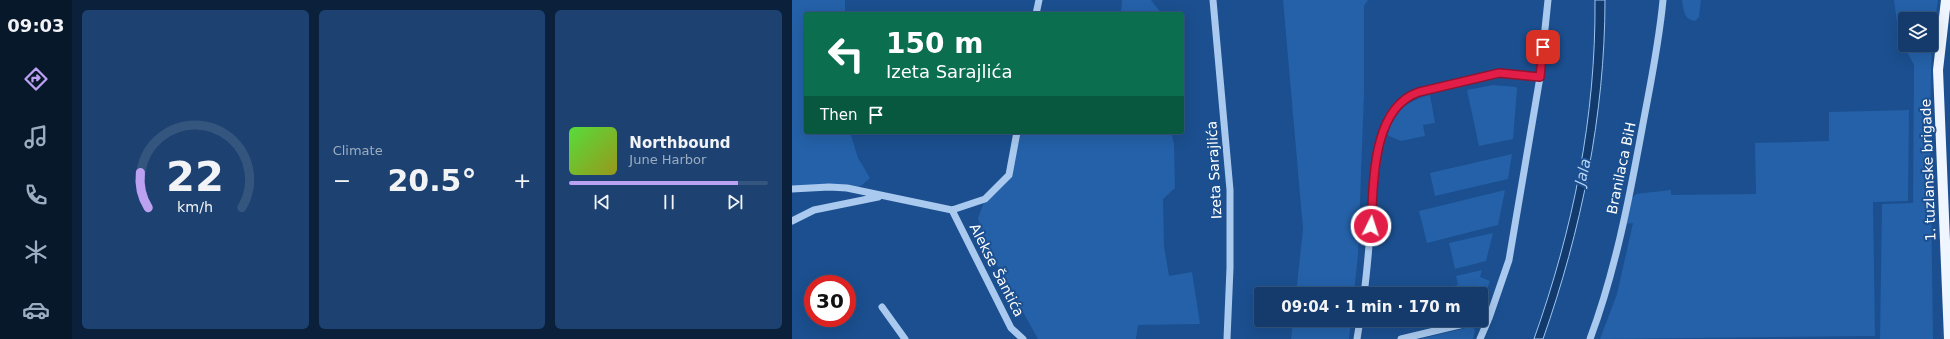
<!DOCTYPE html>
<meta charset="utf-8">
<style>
:root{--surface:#143b6b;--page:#1d4271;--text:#f1f3f6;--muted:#9dadc1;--line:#33557e;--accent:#bca0f2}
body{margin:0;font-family:"DejaVu Sans",sans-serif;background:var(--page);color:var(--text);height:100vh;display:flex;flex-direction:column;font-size:15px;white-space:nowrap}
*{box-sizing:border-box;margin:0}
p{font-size:13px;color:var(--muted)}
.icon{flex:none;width:22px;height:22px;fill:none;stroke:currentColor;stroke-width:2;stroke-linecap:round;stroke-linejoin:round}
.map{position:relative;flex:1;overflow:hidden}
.drawer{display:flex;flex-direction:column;gap:10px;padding:10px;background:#0b203b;width:720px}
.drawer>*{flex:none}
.hud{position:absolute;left:12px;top:12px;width:380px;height:122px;border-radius:4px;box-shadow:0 4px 16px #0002,0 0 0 1px var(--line);background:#0b6e4f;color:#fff;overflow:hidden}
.tools{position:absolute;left:1106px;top:12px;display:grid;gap:8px}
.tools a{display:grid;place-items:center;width:40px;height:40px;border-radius:4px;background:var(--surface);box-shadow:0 4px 16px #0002,0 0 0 1px var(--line);font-size:20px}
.speed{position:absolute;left:12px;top:275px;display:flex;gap:8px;font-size:20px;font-weight:700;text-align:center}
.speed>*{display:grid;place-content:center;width:52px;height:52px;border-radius:50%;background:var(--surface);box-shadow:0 4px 16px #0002,0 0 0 1px var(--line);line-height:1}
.speed .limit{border:6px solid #d22;background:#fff;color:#111}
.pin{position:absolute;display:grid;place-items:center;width:34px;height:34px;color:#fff;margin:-17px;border-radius:8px;box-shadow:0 2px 6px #0006}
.me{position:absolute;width:44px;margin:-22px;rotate:4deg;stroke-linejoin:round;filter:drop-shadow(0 0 3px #0008)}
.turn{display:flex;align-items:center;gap:14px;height:84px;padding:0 16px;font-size:18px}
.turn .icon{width:52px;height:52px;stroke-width:2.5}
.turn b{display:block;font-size:28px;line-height:34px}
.then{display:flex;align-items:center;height:38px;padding:0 16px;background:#0003;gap:8px;font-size:15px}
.big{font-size:30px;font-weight:800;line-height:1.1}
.drawer .widget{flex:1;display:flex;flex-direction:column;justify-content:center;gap:6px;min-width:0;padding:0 14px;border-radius:6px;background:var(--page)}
.drawer .dial{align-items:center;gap:0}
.dial svg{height:104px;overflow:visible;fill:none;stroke:var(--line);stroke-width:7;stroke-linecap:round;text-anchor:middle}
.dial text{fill:var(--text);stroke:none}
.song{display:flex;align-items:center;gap:12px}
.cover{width:48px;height:48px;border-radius:6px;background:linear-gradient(135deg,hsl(110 70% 55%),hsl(60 70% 35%))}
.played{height:4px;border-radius:2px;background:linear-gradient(90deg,var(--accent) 85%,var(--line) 85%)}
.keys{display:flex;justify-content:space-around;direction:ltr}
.heat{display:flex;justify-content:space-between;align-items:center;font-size:22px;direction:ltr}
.drawer .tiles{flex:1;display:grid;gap:10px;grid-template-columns:repeat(3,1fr)}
.trip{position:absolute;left:462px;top:287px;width:234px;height:40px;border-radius:4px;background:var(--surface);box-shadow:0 4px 16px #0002,0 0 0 1px var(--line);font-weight:800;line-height:40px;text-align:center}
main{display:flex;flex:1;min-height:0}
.tabs{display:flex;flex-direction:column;width:72px;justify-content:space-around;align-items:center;background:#08182b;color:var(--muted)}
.tabs .icon{width:28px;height:28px}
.tabs .on{color:var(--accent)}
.tabs b{font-size:18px;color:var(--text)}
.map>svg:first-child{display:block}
.green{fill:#2461a8;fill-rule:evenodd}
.water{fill:#123a6d;stroke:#9cc4f0}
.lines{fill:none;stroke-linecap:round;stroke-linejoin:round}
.minor{stroke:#a9c9ee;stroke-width:7}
.major{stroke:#f0f6ff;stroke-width:10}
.route-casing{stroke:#92132f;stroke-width:10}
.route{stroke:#e11d48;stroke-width:7}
.labels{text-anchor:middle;stroke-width:4;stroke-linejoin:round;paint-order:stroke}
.street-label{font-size:14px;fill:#fff;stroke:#1b4f8f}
.water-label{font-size:15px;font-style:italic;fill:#b5d3f5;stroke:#1b4f8f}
</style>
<main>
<nav class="tabs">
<b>09:03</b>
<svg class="icon on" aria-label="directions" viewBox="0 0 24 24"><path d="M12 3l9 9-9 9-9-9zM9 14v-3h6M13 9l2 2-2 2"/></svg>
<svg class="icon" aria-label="music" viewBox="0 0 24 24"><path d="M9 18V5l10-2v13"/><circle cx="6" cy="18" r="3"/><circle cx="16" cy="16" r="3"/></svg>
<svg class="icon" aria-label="phone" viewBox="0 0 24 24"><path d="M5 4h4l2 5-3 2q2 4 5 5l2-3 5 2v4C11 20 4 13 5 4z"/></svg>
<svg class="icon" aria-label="climate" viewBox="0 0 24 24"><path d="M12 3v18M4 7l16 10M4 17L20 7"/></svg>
<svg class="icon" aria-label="car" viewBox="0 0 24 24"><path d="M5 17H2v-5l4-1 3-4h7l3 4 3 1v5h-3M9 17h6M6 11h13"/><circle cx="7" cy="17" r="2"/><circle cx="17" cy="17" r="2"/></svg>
</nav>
<section class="drawer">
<div class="tiles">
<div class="widget dial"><svg viewBox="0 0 100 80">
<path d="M14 69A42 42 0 1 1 86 69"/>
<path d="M14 69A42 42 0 0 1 8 42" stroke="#bca0f2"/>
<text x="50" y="56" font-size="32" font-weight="700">22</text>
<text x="50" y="72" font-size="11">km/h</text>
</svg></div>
<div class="widget"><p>Climate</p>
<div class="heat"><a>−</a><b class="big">20.5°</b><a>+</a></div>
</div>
<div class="widget">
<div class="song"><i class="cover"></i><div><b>Northbound</b><p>June Harbor</p></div></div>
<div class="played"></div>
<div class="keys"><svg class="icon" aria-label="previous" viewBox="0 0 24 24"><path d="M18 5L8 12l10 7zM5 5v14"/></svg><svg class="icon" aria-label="pause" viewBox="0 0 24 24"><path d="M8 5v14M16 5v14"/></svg><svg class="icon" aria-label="next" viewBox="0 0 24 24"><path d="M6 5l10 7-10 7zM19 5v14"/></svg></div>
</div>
</div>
</section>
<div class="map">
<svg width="1158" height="339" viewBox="0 0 1158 339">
<rect width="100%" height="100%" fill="#1b4f8f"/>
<path class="green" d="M0 0H53V14H14V132H58L66 158 78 178 69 186 61 189H0Z
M330 0H359L369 13 374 14H329Z
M491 0H576L572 6V93L566 254 562 294H504L511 229Z
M890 0H909L907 17 903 21C891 19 892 10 890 0Z
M1102 0H1146L1140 38 1138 118 1141 339H1088L1090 204 1121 203 1122 65 1115 52 1108 43ZM1113 19H1139V45H1113Z
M701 85 724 87 725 89 721 139 687 146 675 90Z
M638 95 643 123 631 125 633 136 609 141 597 136 595 133H597C596 112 621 99 638 95Z
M1117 110 1116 201 1081 202 1083 336 808 339 825 294 841 223 834 224 840 198 844 194 879 190V195L964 194 963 143 1037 141V112Z
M252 132H379L382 144 383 188 371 199 372 246 377 276 400 272 408 324 346 325 344 339H246L191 240 186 218 193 199 217 175 225 133Z
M720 154 716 179 643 196 638 173Z
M713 190 706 225 635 243 627 211Z
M701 233 694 261 663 269 657 243Z
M690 270 688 277 698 281 689 306V294H643L642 291 666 285 664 276Z
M501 320H559L557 339H499Z
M678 327 681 328 683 330 681 339H628Z"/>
<path class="water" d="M803 0H813C813 115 789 231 751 339H742C781 229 804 117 803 0Z"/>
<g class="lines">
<path class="minor" d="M421 0 438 190V268L435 339
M244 14 247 0
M0 189 37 187 55 188 160 210 193 199 217 175 225 132
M160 210 219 328 231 339
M0 221 22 210 86 197
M572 294C578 250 579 205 585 160 588 145 589 130 597 116 604 104 613 96 627 92L707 73 748 77
M90 307 113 339
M565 339 568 320
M609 339 697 318
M688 339 697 318 717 260 748 77 756 0
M798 339C823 272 837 200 850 129 858 86 867 44 871 0"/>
<path class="major" d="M1154 0 1146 70 1157 339"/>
</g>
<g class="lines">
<defs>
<path id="route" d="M579 226C582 184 579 108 627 92L707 73 748 77 751 47"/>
</defs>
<use href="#route" class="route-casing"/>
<use href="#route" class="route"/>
</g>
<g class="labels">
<g class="street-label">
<text transform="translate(829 168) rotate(-78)" y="5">Branilaca BiH</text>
<text transform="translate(422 170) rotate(-93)" y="5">Izeta Sarajlića</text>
<text transform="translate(1136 170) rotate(-92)" y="5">1. tuzlanske brigade</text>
<text transform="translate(205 270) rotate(63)" y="5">Alekse Šantića</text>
</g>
<g class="water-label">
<text transform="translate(791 172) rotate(-77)" y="5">Jala</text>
</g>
</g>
</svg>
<div class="tools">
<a><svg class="icon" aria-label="layers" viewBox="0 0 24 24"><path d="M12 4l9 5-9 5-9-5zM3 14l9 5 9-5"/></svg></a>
</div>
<div class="speed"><div class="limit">30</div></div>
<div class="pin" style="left:751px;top:47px;background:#d93025"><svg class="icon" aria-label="arrive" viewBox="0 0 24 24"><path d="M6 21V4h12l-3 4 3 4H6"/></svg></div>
<svg class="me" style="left:579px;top:226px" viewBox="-20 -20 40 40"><circle r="17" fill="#e11d48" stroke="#fff" stroke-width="3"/><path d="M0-11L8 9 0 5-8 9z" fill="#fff"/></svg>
<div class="trip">09:04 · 1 min · 170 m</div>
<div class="hud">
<div class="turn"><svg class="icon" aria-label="left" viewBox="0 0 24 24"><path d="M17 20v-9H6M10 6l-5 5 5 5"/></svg><div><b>150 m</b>Izeta Sarajlića</div></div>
<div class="then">Then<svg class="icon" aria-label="arrive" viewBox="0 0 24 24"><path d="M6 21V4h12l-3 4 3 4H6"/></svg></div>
</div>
</div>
</main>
